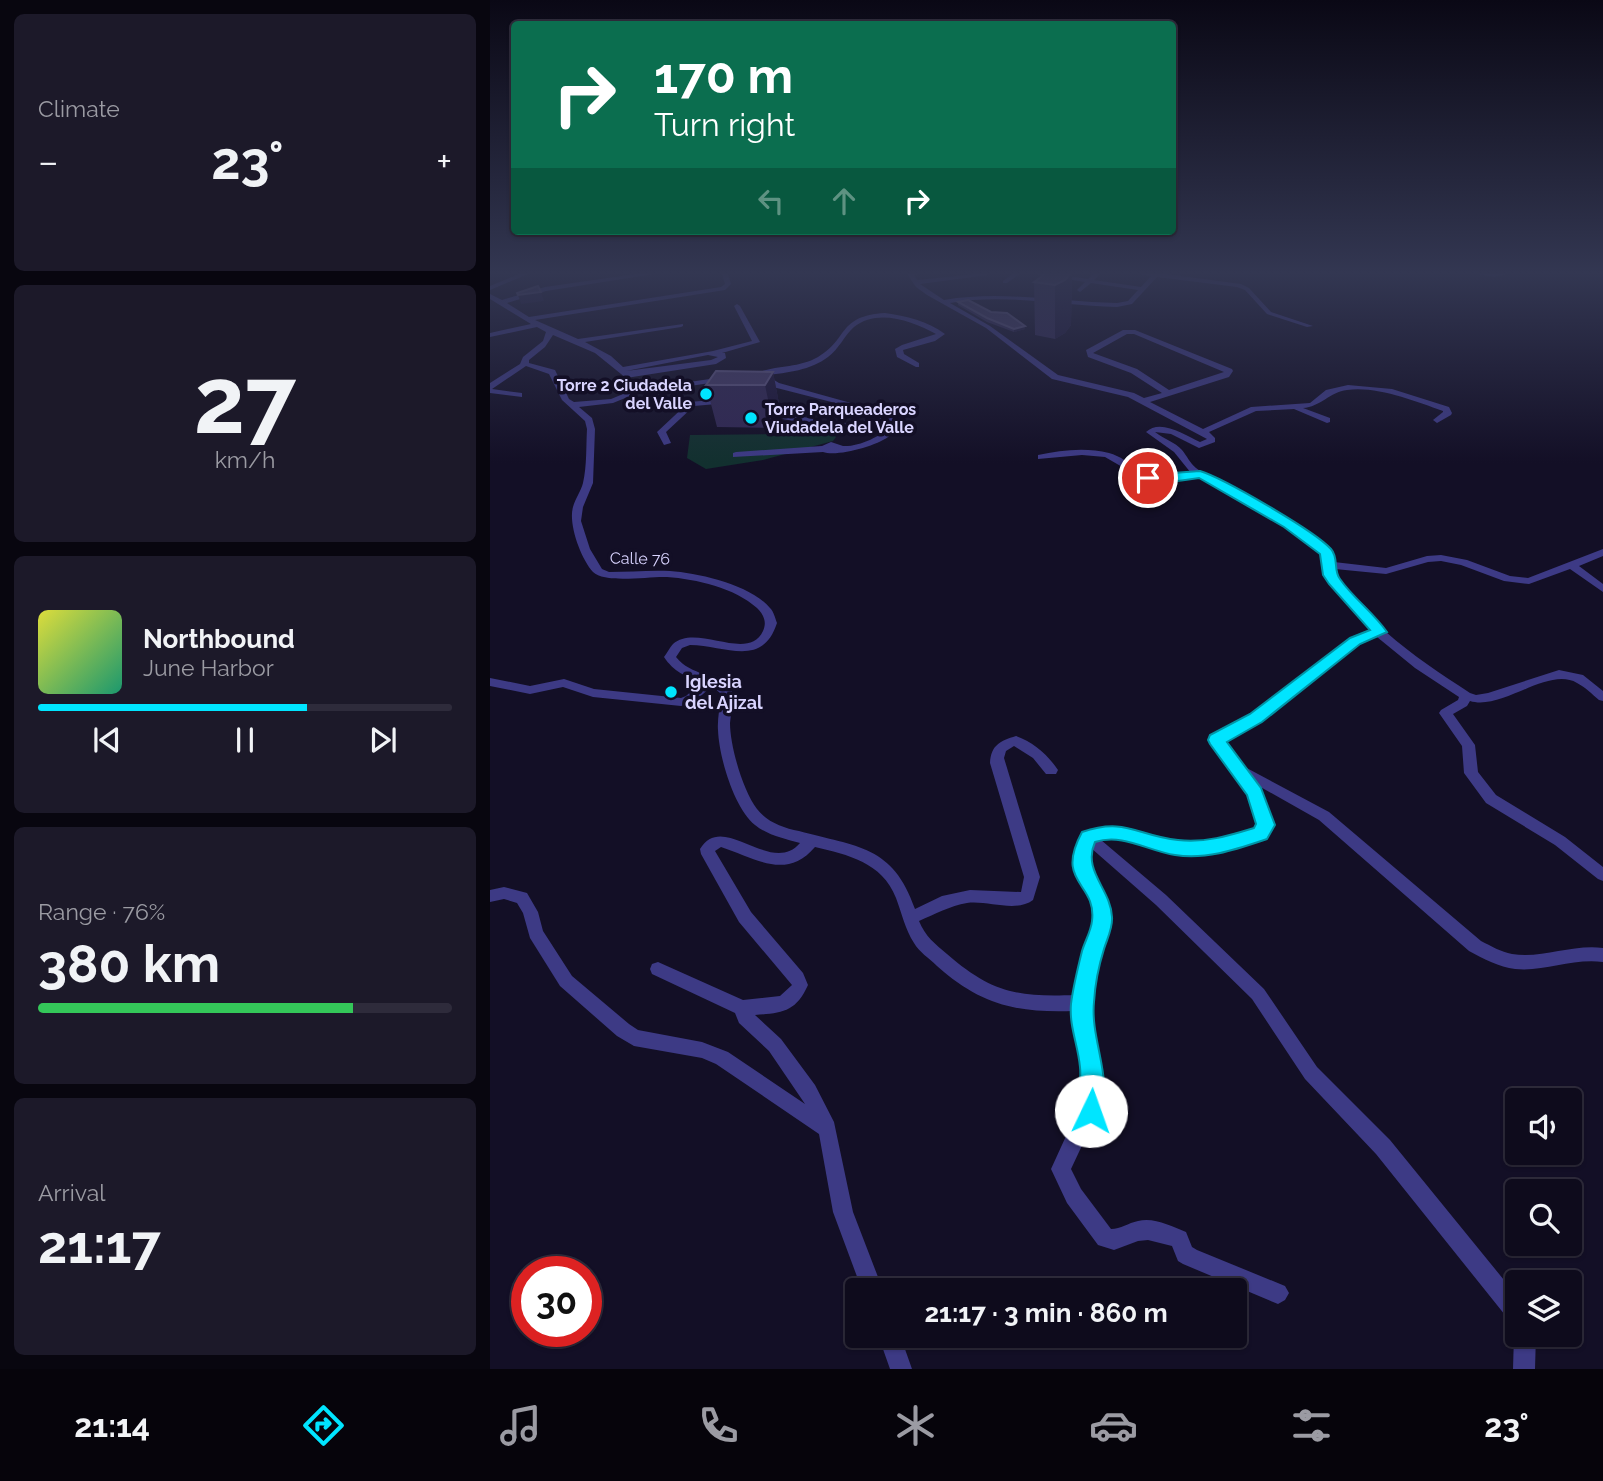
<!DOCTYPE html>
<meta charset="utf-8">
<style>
:root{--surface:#0e0b1c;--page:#1c1929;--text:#f1f3f6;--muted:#9b9ba3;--line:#2e2b3b;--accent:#00e5ff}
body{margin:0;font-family:Raleway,sans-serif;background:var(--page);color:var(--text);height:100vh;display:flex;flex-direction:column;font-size:26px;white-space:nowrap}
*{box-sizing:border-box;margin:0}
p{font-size:23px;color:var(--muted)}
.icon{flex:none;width:38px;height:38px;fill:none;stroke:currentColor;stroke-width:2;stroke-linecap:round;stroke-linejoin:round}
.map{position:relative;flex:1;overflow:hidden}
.side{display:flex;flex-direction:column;gap:14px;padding:14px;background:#08060f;width:490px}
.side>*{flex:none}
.top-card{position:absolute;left:21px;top:21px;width:665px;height:214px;border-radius:7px;box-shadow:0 2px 5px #0004,0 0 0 2px var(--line);background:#0b6e4f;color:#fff;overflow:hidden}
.controls{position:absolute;left:1015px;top:1088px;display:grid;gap:14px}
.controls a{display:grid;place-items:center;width:77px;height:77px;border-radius:7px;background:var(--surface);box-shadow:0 2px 5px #0004,0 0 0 2px var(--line);font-size:35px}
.speed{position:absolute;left:21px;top:1256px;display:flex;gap:14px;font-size:35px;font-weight:700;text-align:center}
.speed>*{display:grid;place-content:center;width:91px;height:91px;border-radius:50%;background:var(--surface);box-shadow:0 2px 5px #0004,0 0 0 2px var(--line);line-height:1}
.speed .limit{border:10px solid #d22;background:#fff;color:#111}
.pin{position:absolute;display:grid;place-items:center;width:60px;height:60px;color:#fff;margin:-30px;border:4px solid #fff;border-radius:50%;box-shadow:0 2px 7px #0007}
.me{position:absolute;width:77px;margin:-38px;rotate:3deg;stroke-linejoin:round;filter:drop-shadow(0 0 5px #0008)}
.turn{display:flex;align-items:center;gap:24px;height:147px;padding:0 28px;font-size:32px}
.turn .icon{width:91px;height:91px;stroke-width:2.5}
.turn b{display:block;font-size:49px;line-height:60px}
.lanes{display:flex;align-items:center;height:66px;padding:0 28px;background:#0003;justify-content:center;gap:35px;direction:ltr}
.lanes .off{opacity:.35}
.big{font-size:52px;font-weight:700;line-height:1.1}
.side .card{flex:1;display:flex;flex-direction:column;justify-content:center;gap:10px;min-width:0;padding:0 24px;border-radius:10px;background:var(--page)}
.side .dial{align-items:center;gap:0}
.dial b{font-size:91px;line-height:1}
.song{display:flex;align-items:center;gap:21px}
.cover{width:84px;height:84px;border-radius:10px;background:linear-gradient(135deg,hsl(60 70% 55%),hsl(160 70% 35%))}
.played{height:7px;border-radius:4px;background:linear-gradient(90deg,var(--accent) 65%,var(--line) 65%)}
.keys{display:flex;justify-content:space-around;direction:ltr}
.heat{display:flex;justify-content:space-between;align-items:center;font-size:38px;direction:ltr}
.charge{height:10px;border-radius:5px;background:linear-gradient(90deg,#34c759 76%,var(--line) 0)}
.trip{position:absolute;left:355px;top:1278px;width:402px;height:70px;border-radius:7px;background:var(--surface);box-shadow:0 2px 5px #0004,0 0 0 2px var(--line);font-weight:700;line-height:70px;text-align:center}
.menu{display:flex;height:112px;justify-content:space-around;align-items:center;background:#06040b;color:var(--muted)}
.menu .icon{width:49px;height:49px}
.menu .current{color:var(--accent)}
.menu b{font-size:32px;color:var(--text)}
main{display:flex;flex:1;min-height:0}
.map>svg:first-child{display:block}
.green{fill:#12302f}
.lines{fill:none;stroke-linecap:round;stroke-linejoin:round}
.minor{fill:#3d3a85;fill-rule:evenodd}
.wall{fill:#312854}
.shaded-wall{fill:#1d163a}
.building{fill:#433a66;stroke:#5a527e;stroke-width:2}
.route{fill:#00e5ff;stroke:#0095a6;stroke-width:2}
.poi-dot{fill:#00e5ff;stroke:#130f26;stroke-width:2.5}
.labels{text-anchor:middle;stroke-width:7;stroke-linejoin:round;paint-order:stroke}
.far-poi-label{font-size:16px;font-weight:bold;fill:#d9d4ff;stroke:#130f26;text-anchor:end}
.far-street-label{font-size:16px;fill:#d9d4ff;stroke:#130f26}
.poi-label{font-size:18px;font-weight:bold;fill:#d9d4ff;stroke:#130f26;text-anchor:start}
</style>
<main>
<section class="side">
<div class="card"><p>Climate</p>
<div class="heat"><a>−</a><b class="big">23°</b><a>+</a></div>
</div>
<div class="card dial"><b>27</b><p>km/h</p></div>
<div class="card">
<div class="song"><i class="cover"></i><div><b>Northbound</b><p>June Harbor</p></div></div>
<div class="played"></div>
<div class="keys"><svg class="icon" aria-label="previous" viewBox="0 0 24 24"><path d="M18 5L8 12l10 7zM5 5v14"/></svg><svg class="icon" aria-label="pause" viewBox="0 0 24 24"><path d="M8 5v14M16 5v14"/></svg><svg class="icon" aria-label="next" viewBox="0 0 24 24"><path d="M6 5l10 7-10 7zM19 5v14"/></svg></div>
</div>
<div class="card"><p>Range · 76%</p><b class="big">380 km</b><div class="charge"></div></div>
<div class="card"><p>Arrival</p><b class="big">21:17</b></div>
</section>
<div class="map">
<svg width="1113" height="1369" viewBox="0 0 1113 1369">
<rect width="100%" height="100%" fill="#130f26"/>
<path class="green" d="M340 427 346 437 343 441 273 460 216 469 197 458 200 435 304 434Z"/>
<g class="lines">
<path class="minor" d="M36 271H45L0 290V286Z
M166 271H183L56 291 17 303 39 317 231 287 235 284 231 271H237L241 284 235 290 45 320 88 339 193 324V326L191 327 95 342 121 356 133 367 223 351 262 341 244 306 247 304 250 306 270 342 232 353H235L236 358 226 364 136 378 105 353 63 335 55 347 39 360V363L65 370 79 399 84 402 121 399 143 390 234 377 238 379 234 381 145 394 123 403 89 407 102 418 105 429 103 483 93 507 91 521 100 549 112 569 119 572C139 572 160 570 180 571 209 573 261 585 280 608 284 612 285 618 287 623 272 669 235 645 200 645L192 648 186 657C201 676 227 673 242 691 244 702 241 712 240 723 240 746 253 791 267 809 277 822 293 828 309 831 367 847 403 845 425 909L452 896 480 890 531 892 534 877 500 763C501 745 510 741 526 736 543 742 558 755 568 770L566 774H556L543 758 524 746 516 751 514 758 550 877 543 900C526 913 497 900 477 903 460 906 445 914 429 921 435 936 445 944 457 954 502 993 527 997 585 995 589 981 591 967 595 952 598 940 604 928 604 915 604 879 571 876 593 833 628 822 656 837 690 842 709 845 727 841 745 836 754 834 762 833 769 825L759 795 721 743 719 740 721 737 761 715 861 638 882 631 871 615 842 586 835 575V565L830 555 818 543 778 516 708 477 669 483 653 479 615 457 592 455 548 459V455C571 450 596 447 619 453 630 456 639 463 648 469 665 480 682 477 701 473L684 452 656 432C670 418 695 435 710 442L717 439 638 397 562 379 496 328 437 295 426 287 415 271H445L424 275 427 280 495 273 498 275 430 284 454 300C512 290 569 302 627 303L638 301 648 290 601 283 590 292 587 290 595 282 532 272 517 283H513V281L526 271H547L598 279 606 271H613L604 280 651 287 661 276 634 271H653L751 284 759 288 781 312 823 326 817 327 777 314 755 290 747 287 667 277 642 304 627 307C571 306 516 293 460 303L500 326 568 375 644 393 654 398 672 393 641 373 598 357 596 350 633 330H645L742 369 743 371 739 377 660 402 713 429 761 407 820 403 836 390 858 385 902 389 959 407 962 413 961 415 947 423 943 420 953 412V411C924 401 888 386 857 390 840 392 830 407 813 408L840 418V422L837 423 804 409 766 411 719 432 725 438V442L709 448 681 434 665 432C674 439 685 442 692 450 697 456 700 463 706 468 743 498 823 516 844 562L896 568 937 556 951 555 977 560 1020 576 1038 578 1113 549V556L1089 566 1113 584V592L1080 569 1039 584 1014 581 971 565 951 561 938 562 896 574 845 569C845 584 865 596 875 606 883 614 888 624 896 632 922 655 951 674 980 693L986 695 998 693 1069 670 1093 675 1113 691V701L1109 700C1102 694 1095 687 1087 683 1058 666 1012 711 980 701L977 706 963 714 985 745 988 772 1006 795 1075 837 1113 867V881L1108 879 1065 845 996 803 974 773 972 746 949 713 951 710 968 700 969 697 925 668 887 637 869 644 771 721 734 741 753 766 839 812 991 941C1001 946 1011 952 1022 954 1052 959 1082 944 1113 948V962C1082 958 1055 972 1025 969 1009 967 994 959 979 951L829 820 767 785 772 793 783 825C776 841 763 843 748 847 730 852 711 857 693 854 665 851 640 838 611 840L676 895 774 989 827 1067 900 1140 1027 1296V1323L1019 1320 886 1154 815 1079 762 999 666 905 601 848 600 868 616 896 619 913 600 1003 602 1032 611 1066 612 1102 606 1126 596 1137 581 1169 591 1189 621 1229C631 1229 638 1223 648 1221 664 1217 681 1226 696 1232L702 1247 707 1250 795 1286 799 1293 795 1300 788 1304 693 1264 688 1261 682 1246 658 1240 648 1241 624 1250 608 1245 577 1203 561 1169 582 1123 591 1114 594 1102 593 1066 584 1032V1011C526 1013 491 1005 447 966 439 958 429 952 424 943 415 929 412 914 406 898 392 862 358 855 325 847 296 881 265 858 231 847L225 851 261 912 313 973 318 985C306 1012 292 1013 265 1015L291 1039 325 1085 344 1122 363 1212 393 1290H372L343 1212 329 1134 226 1064 212 1058 144 1046 127 1036 70 986 40 938 33 913 27 903 14 899 0 902V890L14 887 37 893 48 912 53 931 82 976 139 1024 148 1030 212 1042 238 1052 315 1104 279 1051 249 1023 245 1013 162 974 160 969 162 964 168 962 253 1000 290 996 302 985 249 922 211 854 210 849C233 810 281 877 310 843 295 839 277 835 265 825 244 808 229 757 228 730 227 718 231 705 230 693L222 686 204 702 191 706 103 697 73 687 40 694 0 686V678L40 686 74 679 104 689 191 698 196 696 212 682C195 676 184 672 174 657 177 653 180 647 183 644 207 623 258 663 273 631 277 622 274 615 267 608 245 588 206 579 177 577 160 576 115 584 103 572 91 559 78 524 83 507 85 499 91 491 93 483 97 466 96 446 97 429L95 421 72 400 59 374 36 366 2 389 32 393V397L0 393V383L30 364 33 357 53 341 56 332 47 327 0 337V333L41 324 0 299V294L12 300 55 287ZM637 334H644L734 372 679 390 647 369 603 353ZM218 355 228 357 221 360 136 371Z
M974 271 1004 273 1028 271 1004 277Z
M395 313C416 316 438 321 455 334L445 341 413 350 414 354 429 363V367H426L407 357 405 349 412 345 446 334C423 321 387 308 364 327 354 336 349 349 338 357 321 370 297 373 276 375L289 383 361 403 391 406 404 415 409 424C406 429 403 433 398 437 386 446 347 457 333 452L243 457V453L246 452 332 446 341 442C345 443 349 445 353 446 368 447 392 437 401 424L394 416C372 438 321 424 293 419L292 417 296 414C324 417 365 435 388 412L361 407 283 387 265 374C282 365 307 369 328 357 359 339 347 316 395 313Z
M235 399 239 401 238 403 204 406 176 432 181 443 174 445 167 432 199 402Z
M1027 1328V1335H1046L1045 1369H1023L1024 1335Z
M388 1335H410L422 1369H400Z"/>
</g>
<path class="wall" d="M582 271 581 325 575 333 565 339 545 335 544 282Z
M468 302 501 312 535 326V329L524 332 497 322 468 305Z
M283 372 291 414 284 428 227 427 216 385Z"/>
<path class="shaded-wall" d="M582 272 581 325 575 333 565 339V285Z
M51 292 54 301 31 304 28 295Z
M535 326V329L524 332V329Z
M283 372 291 414 284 428 275 385Z"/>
<path class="building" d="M559 271H582V272L575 280 565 285 544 282Z
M48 286 51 292 28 295 27 293Z
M478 300 501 312 517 313 535 326 524 329 497 318 468 302Z
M226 371 283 372 275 385H216Z"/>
<linearGradient id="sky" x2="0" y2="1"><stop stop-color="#0a0815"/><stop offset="0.59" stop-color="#333752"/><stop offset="1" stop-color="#333752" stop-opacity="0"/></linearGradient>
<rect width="1113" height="463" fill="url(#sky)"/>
<path class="route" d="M710 471C733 478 825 531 841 549 849 558 843 570 850 579 863 598 883 612 897 632L870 644 772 722 737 742 771 788 785 825 777 839C747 849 717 860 685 855 658 851 633 833 605 842 592 871 621 889 622 917 623 928 617 939 614 949 609 965 605 985 604 1002 600 1041 625 1081 609 1119L601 1123 592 1119C585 1102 592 1084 590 1067 588 1045 579 1026 581 1004 583 987 588 967 592 951 595 941 601 931 602 921 607 882 564 884 592 832 636 817 647 836 688 840 715 843 738 836 764 828L766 824 757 795 720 744 718 740 720 735 760 714 860 638 880 630 839 584 833 575 830 554 794 527 709 478 674 483 652 478C657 474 699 472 710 471Z"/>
<g class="poi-dot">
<circle cx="216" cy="394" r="7"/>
<circle cx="261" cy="418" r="7"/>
<circle cx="181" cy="692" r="7"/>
</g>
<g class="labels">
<g class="far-poi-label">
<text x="202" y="391">Torre 2 Ciudadela<tspan x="202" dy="18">del Valle</tspan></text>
<text x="275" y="415" text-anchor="start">Torre Parqueaderos<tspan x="275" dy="18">Viudadela del Valle</tspan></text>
</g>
<g class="far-street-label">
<text transform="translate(150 558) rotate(1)" y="6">Calle 76</text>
</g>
<g class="poi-label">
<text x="195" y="688">Iglesia<tspan x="195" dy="21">del Ajizal</tspan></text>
</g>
</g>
</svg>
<div class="controls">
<a><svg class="icon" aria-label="sound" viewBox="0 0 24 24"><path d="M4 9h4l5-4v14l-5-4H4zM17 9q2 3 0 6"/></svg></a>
<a><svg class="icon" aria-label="search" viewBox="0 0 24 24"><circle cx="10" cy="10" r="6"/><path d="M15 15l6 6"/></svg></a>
<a><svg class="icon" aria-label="layers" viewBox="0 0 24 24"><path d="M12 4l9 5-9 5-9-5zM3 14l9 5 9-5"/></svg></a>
</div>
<div class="speed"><div class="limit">30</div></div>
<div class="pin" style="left:658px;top:478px;background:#d93025"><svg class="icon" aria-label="arrive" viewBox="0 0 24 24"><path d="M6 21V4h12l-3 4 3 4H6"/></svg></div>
<svg class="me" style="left:601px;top:1111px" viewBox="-20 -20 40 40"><circle r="19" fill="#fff"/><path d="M0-13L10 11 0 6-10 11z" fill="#00e5ff"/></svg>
<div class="trip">21:17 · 3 min · 860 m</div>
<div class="top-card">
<div class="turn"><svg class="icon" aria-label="right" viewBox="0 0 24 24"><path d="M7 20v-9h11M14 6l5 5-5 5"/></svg><div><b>170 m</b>Turn right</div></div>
<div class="lanes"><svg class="icon off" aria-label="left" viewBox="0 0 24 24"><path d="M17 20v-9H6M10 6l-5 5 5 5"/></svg><svg class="icon off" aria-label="ahead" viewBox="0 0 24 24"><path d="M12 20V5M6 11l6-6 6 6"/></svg><svg class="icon" aria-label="right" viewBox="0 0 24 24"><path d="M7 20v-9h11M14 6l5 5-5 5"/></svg></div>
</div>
</div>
</main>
<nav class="menu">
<b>21:14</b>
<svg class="icon current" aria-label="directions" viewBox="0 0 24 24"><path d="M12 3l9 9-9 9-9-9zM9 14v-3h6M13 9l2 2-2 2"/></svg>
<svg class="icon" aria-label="music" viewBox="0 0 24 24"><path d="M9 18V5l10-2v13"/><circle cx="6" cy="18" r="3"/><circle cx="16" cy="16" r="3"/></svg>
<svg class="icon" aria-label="phone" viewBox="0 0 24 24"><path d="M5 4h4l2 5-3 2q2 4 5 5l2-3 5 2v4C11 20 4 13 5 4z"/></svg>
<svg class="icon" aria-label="climate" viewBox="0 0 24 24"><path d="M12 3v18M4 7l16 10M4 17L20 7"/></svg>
<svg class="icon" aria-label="car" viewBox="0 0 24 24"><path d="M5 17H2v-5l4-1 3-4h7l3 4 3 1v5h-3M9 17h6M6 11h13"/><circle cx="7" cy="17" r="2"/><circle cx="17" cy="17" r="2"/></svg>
<svg class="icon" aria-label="filters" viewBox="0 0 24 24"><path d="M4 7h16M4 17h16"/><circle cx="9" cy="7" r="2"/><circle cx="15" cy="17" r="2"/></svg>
<b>23°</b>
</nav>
